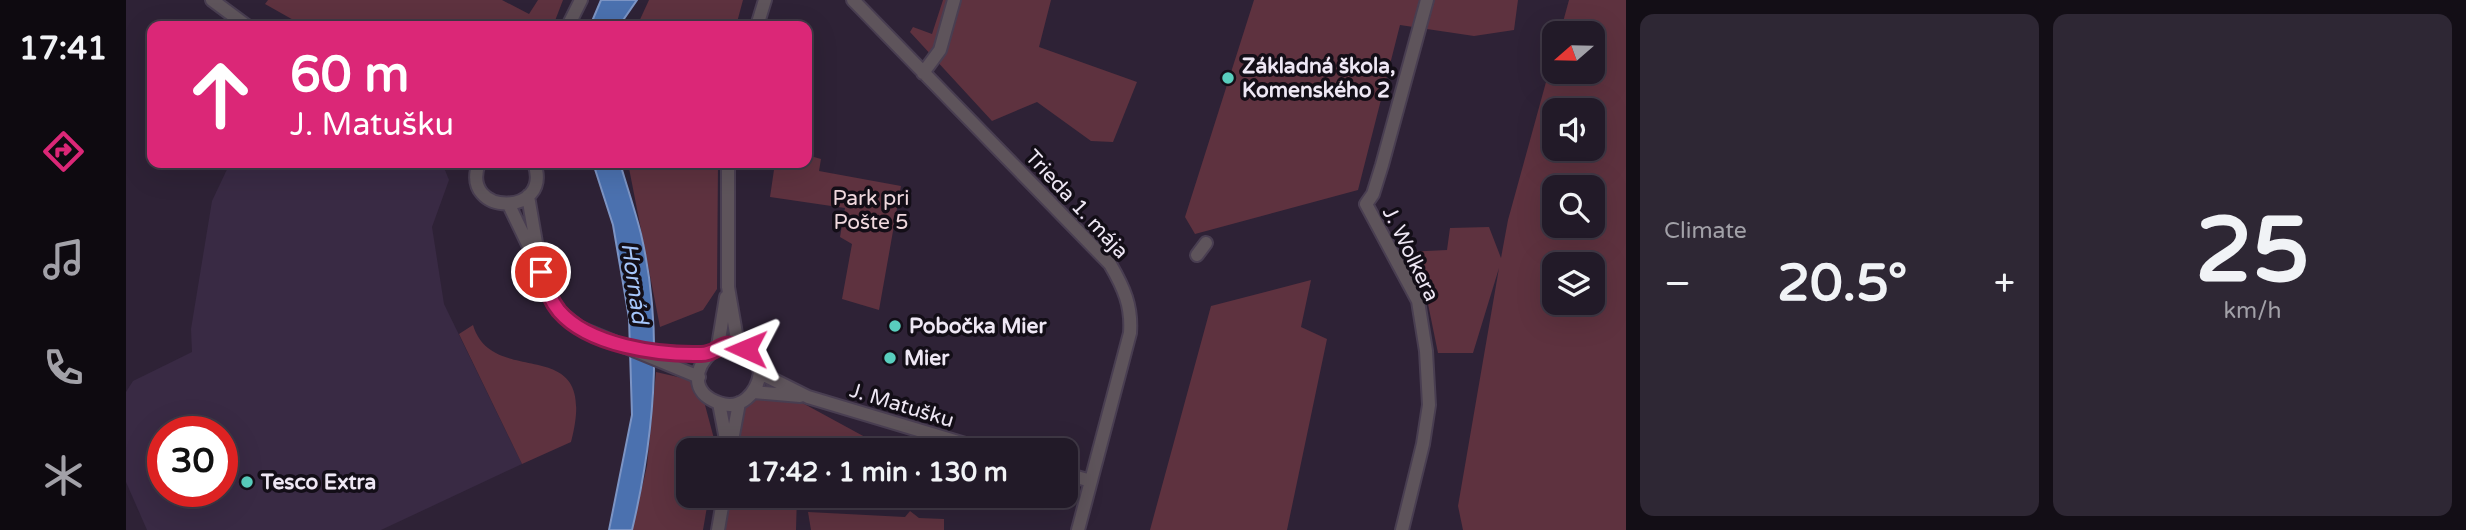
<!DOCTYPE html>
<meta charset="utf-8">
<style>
:root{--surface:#221a28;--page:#2e2734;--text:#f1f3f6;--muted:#a2a1a8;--line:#3f3845;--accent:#db2777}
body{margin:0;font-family:"Varela Round",sans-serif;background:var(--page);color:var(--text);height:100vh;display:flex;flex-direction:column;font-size:26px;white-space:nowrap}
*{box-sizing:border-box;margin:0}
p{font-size:23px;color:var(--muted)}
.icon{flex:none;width:38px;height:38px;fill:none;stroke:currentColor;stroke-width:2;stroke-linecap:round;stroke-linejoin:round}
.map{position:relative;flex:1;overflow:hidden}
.drawer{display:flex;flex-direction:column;gap:14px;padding:14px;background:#130e16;width:840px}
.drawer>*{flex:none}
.hud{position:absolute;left:21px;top:21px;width:665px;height:147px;border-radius:14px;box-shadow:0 7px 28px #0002,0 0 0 2px var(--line);background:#db2777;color:#fff;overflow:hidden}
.needle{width:46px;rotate:250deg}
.tools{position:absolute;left:1416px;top:21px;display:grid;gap:14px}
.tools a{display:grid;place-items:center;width:63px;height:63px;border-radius:14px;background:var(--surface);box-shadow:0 7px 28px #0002,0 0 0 2px var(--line);font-size:35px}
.speed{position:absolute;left:21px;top:416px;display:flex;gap:14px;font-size:35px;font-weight:700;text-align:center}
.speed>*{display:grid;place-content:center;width:91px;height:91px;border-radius:50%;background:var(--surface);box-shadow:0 7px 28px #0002,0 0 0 2px var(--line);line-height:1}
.speed .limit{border:10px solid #d22;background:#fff;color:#111}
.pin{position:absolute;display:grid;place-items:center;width:60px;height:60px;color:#fff;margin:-30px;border:4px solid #fff;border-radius:50%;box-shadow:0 2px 7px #0007}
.me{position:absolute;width:77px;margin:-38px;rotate:271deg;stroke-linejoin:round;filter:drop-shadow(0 0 5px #0008)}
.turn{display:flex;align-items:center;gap:24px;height:147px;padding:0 28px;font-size:32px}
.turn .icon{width:91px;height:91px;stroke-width:2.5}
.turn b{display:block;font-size:49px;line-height:60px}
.big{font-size:52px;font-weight:800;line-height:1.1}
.drawer .widget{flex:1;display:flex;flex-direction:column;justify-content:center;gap:10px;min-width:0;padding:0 24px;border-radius:14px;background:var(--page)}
.drawer .dial{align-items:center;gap:0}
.dial b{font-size:91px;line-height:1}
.heat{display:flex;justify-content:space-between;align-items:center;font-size:38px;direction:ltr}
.drawer .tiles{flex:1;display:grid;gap:14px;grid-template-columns:repeat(2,1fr)}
.trip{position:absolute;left:550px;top:438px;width:402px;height:70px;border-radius:14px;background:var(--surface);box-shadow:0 7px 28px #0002,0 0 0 2px var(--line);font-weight:800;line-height:70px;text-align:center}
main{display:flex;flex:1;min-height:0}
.tabs{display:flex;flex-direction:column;width:126px;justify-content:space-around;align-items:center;background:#0e0a10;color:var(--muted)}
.tabs .icon{width:49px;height:49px}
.tabs .on{color:var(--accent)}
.tabs b{font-size:32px;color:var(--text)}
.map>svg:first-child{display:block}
.built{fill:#392a44;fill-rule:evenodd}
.green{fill:#5e323f;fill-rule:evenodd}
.water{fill:#4b71af;stroke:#7c94c4;stroke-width:2}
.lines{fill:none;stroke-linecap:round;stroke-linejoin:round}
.minor-casing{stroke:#493e51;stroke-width:16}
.minor{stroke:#5e545b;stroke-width:12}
.route-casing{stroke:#8e194d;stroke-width:18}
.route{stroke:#db2777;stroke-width:12}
.poi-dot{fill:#59cebe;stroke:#130e17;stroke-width:2.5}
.labels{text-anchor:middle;stroke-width:7;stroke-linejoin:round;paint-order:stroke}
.poi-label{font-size:21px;font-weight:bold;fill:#eee7f4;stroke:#130e17;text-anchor:start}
.park-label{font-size:21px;fill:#f0d9de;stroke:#130e17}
.street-label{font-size:21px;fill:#eee7f4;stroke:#130e17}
.water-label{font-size:23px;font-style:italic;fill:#a6c6fa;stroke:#130e17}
</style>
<main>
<nav class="tabs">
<b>17:41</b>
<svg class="icon on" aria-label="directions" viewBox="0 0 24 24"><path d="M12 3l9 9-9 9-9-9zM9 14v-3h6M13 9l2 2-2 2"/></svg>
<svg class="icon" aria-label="music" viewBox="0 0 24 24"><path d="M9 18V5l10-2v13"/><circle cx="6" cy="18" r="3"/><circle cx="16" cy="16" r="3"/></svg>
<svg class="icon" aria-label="phone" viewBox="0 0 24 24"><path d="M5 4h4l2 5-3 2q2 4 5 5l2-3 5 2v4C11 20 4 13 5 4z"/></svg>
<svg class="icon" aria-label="climate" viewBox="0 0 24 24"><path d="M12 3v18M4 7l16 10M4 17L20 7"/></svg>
</nav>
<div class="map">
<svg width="1500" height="530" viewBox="0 0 1500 530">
<rect width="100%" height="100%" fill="#2e2236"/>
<path class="built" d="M104 163H316L323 180 306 227 318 304 396 464 255 530H21L0 482V392L7 381 66 352 65 329 86 201ZM37 432H96V492H37Z"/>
<path class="green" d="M142 0H376L403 14 412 0H437L427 26H178L139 4Z
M523 0H617L610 26H511Z
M817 0H925L913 47 1011 82 987 142 965 141 911 102 866 121 784 32 787 27 806 34Z
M1128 0H1392L1388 30 1348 36 1274 25 1232 190 1069 234 1059 217Z
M1443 0H1500V530H1337L1332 506 1373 268 1347 353H1312L1301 299 1280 252 1321 250 1324 228 1363 227 1375 258 1382 220 1428 53V72H1466V33H1434ZM1428 110H1466V149H1428ZM1428 187H1466V226H1428ZM1428 264H1466V303H1428Z
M681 155 695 159 693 171 775 186 753 310 716 299 726 244 714 237 719 208 644 197 649 163H681Z
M502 163H592L591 289 577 310 534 327Z
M1185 280 1175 327 1201 339 1161 530H1024L1085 306Z
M347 325C367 392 475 327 445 442L396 464 333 334Z
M530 372 565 380 579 405 591 450H562V495H583L577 530H506L521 466Z
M631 397 671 400 739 437 738 450H610L619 409Z
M601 495H671L670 530H596Z
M784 511 793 518 818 519V530H685L682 512 779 517Z"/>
<path class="water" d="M475 0H511L493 26H464Z
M467 163H494C501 187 509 210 515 234 538 333 529 433 506 530H483L506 415 503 318 487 225Z"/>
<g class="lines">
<defs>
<path id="minor" d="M86 0 121 26
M727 0 984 264C998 288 1006 306 1004 333L952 530
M442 26 455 0
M631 26 639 0
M797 73 814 50 828 0
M353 163C333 217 428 217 408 163
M602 163V287L612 345
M402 196 415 272 421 290 434 312 454 328 573 377
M383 205 409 259
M1071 255 1080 243
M592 346 600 297
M528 352 580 354
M634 373C631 393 615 411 593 403 533 382 618 300 634 373L682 397 859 450
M628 392 674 396
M593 403 602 450
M605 446 613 403
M940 474 965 481
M592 530 598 495
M1276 530 1297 444 1303 405 1300 351 1292 301 1240 204 1247 194 1256 165 1301 0"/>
</defs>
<use href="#minor" class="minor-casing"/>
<use href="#minor" class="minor"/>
</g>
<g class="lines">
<defs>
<path id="route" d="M415 272C419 286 424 300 433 311 463 346 533 355 575 354 594 354 593 337 620 349"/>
</defs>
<use href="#route" class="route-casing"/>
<use href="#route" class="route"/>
</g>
<g class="poi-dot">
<circle cx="1102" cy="78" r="7"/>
<circle cx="769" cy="326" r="7"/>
<circle cx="764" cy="358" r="7"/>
<circle cx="121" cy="482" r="7"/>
</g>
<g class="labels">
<g class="poi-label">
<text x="1116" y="73">Základná škola,<tspan x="1116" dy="24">Komenského 2</tspan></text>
<text x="783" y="333">Pobočka Mier</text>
<text x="778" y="365">Mier</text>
<text x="135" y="489">Tesco Extra</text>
</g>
<g class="park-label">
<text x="745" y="205">Park pri<tspan x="745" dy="24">Pošte 5</tspan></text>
</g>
<g class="street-label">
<text transform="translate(951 204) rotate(47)" y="7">Trieda 1. mája</text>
<text transform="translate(1285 254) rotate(64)" y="7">J. Wolkera</text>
<text transform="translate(776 405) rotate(17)" y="7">J. Matušku</text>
</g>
<g class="water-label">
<text transform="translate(509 283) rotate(82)" y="8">Hornád</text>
</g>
</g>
</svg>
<div class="tools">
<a><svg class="needle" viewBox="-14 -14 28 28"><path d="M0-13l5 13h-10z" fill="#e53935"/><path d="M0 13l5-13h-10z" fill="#a2a1a8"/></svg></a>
<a><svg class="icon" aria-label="sound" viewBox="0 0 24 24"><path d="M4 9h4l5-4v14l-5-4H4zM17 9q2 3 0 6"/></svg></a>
<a><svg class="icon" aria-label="search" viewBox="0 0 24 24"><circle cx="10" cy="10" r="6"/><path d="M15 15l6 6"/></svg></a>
<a><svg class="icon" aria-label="layers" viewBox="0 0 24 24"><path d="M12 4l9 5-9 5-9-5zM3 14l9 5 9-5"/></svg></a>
</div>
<div class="speed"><div class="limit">30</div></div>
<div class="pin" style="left:415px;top:272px;background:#d93025"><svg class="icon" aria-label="arrive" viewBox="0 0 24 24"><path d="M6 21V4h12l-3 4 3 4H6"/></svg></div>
<svg class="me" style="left:620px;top:349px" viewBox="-20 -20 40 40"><path d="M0-17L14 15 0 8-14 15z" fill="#db2777" stroke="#fff" stroke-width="4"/></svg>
<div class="trip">17:42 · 1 min · 130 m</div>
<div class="hud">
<div class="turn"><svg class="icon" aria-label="ahead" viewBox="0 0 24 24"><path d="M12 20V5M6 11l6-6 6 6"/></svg><div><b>60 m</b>J. Matušku</div></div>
</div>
</div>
<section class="drawer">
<div class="tiles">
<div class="widget"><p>Climate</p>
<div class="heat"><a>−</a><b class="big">20.5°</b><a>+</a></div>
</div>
<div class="widget dial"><b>25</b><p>km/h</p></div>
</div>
</section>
</main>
